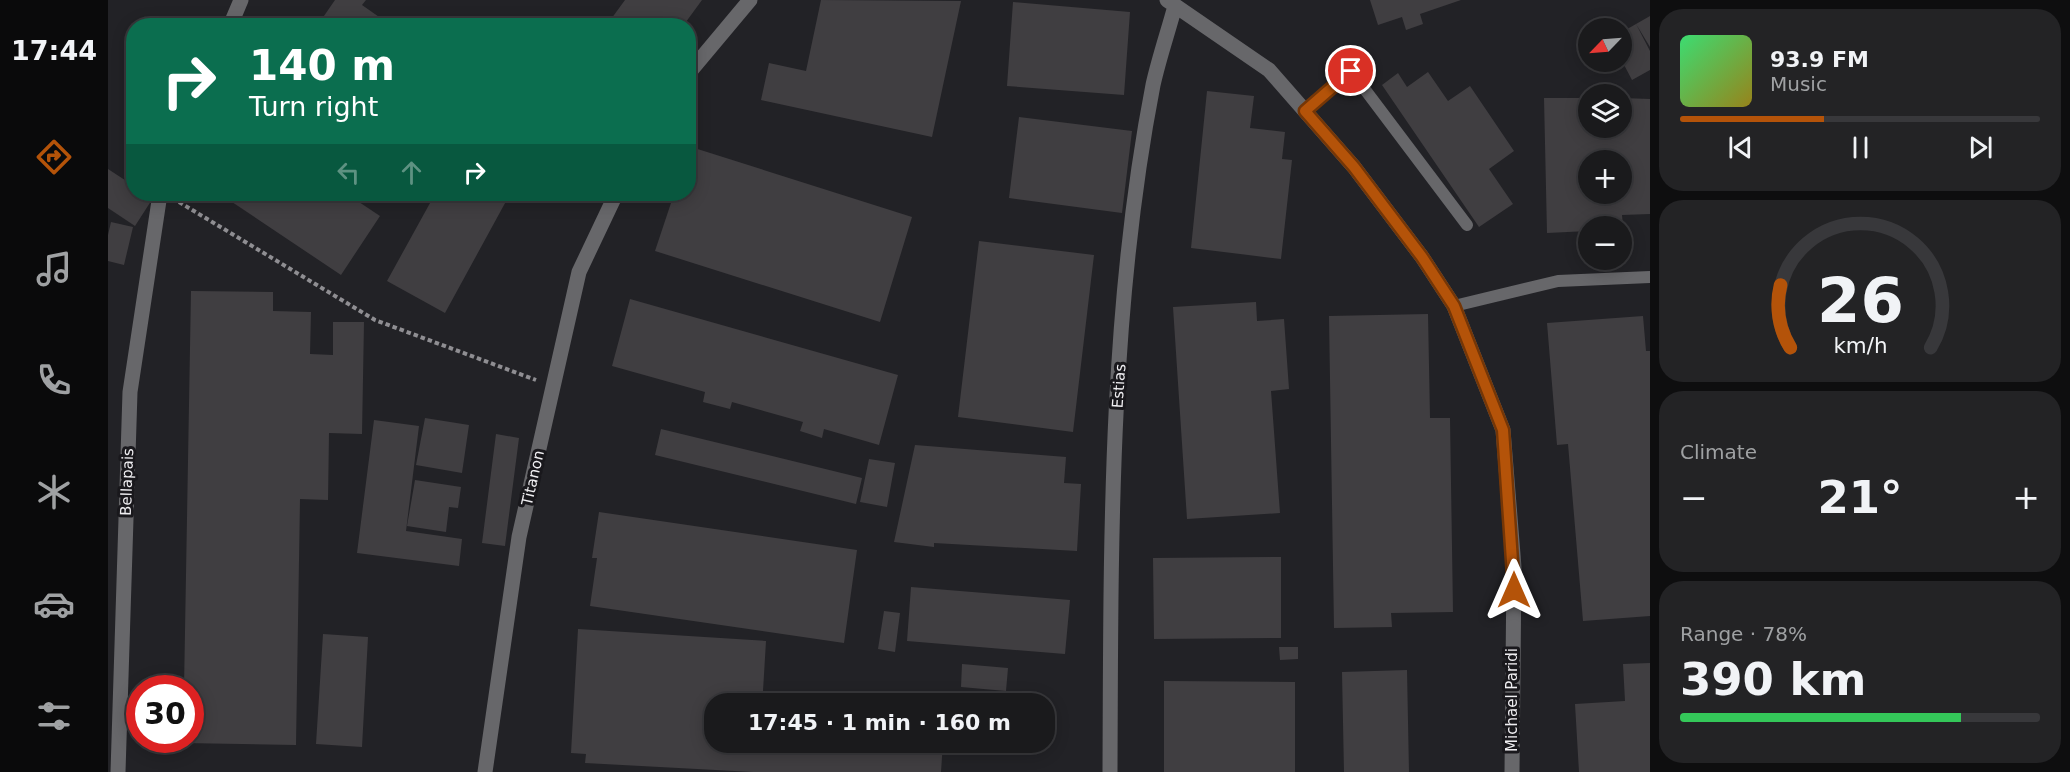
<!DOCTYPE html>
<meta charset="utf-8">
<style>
:root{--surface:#1a1a1c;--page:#232325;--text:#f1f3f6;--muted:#9fa1a3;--line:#38383b;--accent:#b45309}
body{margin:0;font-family:"DejaVu Sans",sans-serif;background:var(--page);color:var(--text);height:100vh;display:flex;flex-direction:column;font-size:22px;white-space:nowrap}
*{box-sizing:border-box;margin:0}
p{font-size:20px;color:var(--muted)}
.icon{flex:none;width:33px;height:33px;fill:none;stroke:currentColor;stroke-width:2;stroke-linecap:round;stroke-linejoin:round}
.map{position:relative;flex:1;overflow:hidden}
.drawer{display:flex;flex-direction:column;gap:9px;padding:9px;background:#0e0e0f;width:420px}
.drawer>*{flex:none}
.top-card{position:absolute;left:18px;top:18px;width:570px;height:183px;border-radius:24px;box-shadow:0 3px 15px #0003,0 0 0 2px var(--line);background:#0b6e4f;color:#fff;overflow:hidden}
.needle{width:39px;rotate:245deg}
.buttons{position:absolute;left:1470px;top:18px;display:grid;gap:12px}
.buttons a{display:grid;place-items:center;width:54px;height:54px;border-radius:50%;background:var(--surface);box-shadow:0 3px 15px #0003,0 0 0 2px var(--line);font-size:30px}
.speed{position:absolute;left:18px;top:675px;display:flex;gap:12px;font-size:30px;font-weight:700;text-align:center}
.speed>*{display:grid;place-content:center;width:78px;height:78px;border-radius:50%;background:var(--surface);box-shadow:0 3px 15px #0003,0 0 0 2px var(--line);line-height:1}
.speed .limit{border:9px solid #d22;background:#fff;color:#111}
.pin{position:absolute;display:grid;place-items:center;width:51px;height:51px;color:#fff;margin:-26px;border:3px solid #fff;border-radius:50%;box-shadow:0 2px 6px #0007}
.me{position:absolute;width:66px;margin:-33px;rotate:0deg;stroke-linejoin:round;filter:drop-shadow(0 0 4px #0008)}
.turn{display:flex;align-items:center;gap:21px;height:126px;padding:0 24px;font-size:27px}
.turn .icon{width:78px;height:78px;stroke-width:2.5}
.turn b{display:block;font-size:42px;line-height:51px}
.lanes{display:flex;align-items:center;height:57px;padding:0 24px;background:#0003;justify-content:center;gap:30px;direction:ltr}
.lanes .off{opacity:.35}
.big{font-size:45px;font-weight:800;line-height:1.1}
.drawer .widget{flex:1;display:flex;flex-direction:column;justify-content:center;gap:9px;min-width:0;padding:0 21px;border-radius:24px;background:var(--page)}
.drawer .dial{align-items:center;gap:0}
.dial svg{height:156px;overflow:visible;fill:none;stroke:var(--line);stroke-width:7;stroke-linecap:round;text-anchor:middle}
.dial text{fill:var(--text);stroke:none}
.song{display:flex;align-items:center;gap:18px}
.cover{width:72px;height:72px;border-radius:9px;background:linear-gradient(135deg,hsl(140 70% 55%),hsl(50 70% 35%))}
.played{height:6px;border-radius:3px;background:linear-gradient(90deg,var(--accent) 40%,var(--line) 40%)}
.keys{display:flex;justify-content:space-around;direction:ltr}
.heat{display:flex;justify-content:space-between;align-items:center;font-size:33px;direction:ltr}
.charge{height:9px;border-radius:4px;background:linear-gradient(90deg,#34c759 78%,var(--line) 0)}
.trip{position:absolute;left:596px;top:693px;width:351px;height:60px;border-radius:24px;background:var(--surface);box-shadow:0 3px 15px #0003,0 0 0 2px var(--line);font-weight:800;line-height:60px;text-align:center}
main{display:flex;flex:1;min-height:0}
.menu{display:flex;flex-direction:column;width:108px;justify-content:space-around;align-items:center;background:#0a0a0b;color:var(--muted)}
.menu .icon{width:42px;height:42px}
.menu .current{color:var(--accent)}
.menu b{font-size:27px;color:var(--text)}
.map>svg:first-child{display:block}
.building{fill:#403e41;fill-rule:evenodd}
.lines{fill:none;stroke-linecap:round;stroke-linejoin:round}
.path{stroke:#8f8e92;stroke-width:4;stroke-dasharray:4.5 3;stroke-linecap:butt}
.service{stroke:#67676a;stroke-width:12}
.minor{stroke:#67676a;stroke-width:15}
.route-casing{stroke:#753606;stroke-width:15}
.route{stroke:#b45309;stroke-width:10}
.labels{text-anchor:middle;stroke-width:6;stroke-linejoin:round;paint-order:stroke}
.street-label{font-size:15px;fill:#f0eff2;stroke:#19181c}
</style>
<main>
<nav class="menu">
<b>17:44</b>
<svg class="icon current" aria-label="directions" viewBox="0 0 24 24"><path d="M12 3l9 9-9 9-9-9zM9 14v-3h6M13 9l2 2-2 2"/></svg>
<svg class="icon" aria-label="music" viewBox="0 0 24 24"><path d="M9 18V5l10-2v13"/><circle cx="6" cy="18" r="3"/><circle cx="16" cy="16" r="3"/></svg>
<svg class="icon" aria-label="phone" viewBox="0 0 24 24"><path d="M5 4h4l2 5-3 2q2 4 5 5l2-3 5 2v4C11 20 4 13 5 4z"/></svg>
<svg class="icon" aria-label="climate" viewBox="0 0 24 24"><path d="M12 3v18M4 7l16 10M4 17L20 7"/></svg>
<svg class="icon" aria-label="car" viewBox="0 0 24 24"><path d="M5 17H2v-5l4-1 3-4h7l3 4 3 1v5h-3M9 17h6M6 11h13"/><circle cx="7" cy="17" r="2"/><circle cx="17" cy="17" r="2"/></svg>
<svg class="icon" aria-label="filters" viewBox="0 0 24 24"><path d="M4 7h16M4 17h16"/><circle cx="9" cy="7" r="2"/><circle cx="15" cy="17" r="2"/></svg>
</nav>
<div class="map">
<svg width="1542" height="772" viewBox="0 0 1542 772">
<rect width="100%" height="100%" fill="#222226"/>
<path class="building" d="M227 0H258L254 5 284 26H209Z
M517 0H594L575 26H498Z
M713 0 853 1 824 137 653 100 661 63 698 71Z
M1262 0H1353L1312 14 1315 24 1298 30 1294 17 1270 25Z
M905 2 1022 12 1016 95 899 86Z
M1542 16V47L1528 24Z
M1528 24 1542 51V70L1524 80 1514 61V32Z
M1320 72 1340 101 1362 86 1406 151 1381 169 1405 204 1371 227 1274 85 1290 73 1299 87Z
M1099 91 1146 96 1142 128 1177 132 1174 159 1184 160 1173 259 1083 248Z
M1436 98H1480V128H1514V98L1542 99V214L1514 215 1515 226H1480V231L1439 233ZM1480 160H1514V194H1480Z
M911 117 1024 131 1014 213 901 198Z
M580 146 804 217 772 322 547 251 566 194H580Z
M0 169 26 186V194H37L45 198 27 226 0 208Z
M117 194H239L272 216 233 275 115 196Z
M327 194H402L337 313 279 281Z
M3 222 25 227 16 265 0 261V235Z
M871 241 986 255 965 432 850 417Z
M83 291 165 292V311L203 312 202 354 225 355V322H256L254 434 221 433 220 500 192 499 188 745 75 743V740H82V688H76Z
M522 299 790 375 771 445 716 429 714 438 692 431 695 422 624 402 622 409 595 402 597 392 504 366Z
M1148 302 1149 321 1176 319 1181 389 1163 391 1172 513 1079 519 1065 307Z
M1320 314 1322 418H1342L1345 612 1283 613 1284 627 1226 628 1221 316Z
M1535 316 1538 351H1542V616L1475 621 1460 444 1449 445 1439 323Z
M317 418 361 425 354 473 308 465Z
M266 420 311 426 298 531 354 539 351 566 249 553Z
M553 429 754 478 748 504 547 455Z
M388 434 411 438 397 546 374 543Z
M807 445 958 457 956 483 973 484 969 551 826 543V547L786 542Z
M761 459 787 463 779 507 752 502Z
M307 480 353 487 350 508 341 507 338 532 299 526Z
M491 512 749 550 736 643 482 606 489 558H484Z
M1173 557V638L1046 639 1045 558Z
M803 587 962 600 957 654 799 641Z
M776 611 792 613 787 652 770 649Z
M470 629 658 641 655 691 816 702 606 704V742H835L833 772H645L477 763 478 754 463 753Z
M215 634 260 637 254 747 208 744Z
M1171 647H1190V659L1172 660Z
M1542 663V772H1471L1467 704 1517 701 1515 664Z
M854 664 900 668 898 691 853 687Z
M1299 670 1301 772H1236L1234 672Z
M1056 681 1187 682V772H1056Z"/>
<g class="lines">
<path class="path" d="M71 202 267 320 428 380"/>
<path class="service" d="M1197 111 1243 71 1359 225
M1346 306 1450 281 1542 277"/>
<path class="minor" d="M1059 0 1161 70 1246 167 1314 257 1346 306 1395 430 1406 567 1404 772
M122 26 133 0
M580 74 642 0
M10 772 22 392 52 194
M377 772 411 537 471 272 508 194
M1002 772C1003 543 1001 311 1045 85 1051 58 1060 32 1067 6"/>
</g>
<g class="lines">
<defs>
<path id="route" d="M1243 71 1197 111 1246 167 1314 257 1346 306 1395 430 1406 590"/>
</defs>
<use href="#route" class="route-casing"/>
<use href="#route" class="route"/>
</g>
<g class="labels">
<g class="street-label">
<text transform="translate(1011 386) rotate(-86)" y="5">Estias</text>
<text transform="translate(425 478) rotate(-77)" y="5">Titanon</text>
<text transform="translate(19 482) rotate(-88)" y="5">Bellapais</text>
<text transform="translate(1404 700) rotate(-90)" y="5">Michael Paridi</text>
</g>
</g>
</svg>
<div class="buttons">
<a><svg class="needle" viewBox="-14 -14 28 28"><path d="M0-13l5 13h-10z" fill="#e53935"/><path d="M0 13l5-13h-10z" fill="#9fa1a3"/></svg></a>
<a><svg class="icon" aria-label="layers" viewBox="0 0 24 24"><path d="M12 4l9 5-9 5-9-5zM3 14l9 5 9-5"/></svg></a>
<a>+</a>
<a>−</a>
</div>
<div class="speed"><div class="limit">30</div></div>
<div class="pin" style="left:1243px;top:71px;background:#d93025"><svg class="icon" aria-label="arrive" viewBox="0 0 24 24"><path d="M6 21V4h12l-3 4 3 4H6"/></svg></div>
<svg class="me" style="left:1406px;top:590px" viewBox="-20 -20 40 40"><path d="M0-17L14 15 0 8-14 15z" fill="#b45309" stroke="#fff" stroke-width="4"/></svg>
<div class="trip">17:45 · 1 min · 160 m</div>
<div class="top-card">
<div class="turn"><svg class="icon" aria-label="right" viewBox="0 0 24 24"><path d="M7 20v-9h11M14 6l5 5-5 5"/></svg><div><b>140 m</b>Turn right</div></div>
<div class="lanes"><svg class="icon off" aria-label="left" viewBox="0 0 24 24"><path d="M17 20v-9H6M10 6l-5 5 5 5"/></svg><svg class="icon off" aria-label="ahead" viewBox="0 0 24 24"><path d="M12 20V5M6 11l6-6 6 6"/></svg><svg class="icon" aria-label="right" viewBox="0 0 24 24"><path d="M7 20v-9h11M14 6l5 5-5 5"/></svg></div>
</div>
</div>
<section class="drawer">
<div class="widget">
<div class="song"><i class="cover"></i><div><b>93.9 FM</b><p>Music</p></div></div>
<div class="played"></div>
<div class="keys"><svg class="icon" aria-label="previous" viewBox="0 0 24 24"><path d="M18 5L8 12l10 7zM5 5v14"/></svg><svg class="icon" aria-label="pause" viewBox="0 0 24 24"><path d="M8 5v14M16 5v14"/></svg><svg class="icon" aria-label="next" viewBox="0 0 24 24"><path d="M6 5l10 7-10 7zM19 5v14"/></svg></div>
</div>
<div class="widget dial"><svg viewBox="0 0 100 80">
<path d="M14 69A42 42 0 1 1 86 69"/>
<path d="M14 69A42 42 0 0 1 9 37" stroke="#b45309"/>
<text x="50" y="56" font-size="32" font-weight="700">26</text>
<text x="50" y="72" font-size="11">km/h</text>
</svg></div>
<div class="widget"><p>Climate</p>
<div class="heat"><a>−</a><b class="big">21°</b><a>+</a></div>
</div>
<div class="widget"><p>Range · 78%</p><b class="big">390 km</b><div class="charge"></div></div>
</section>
</main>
